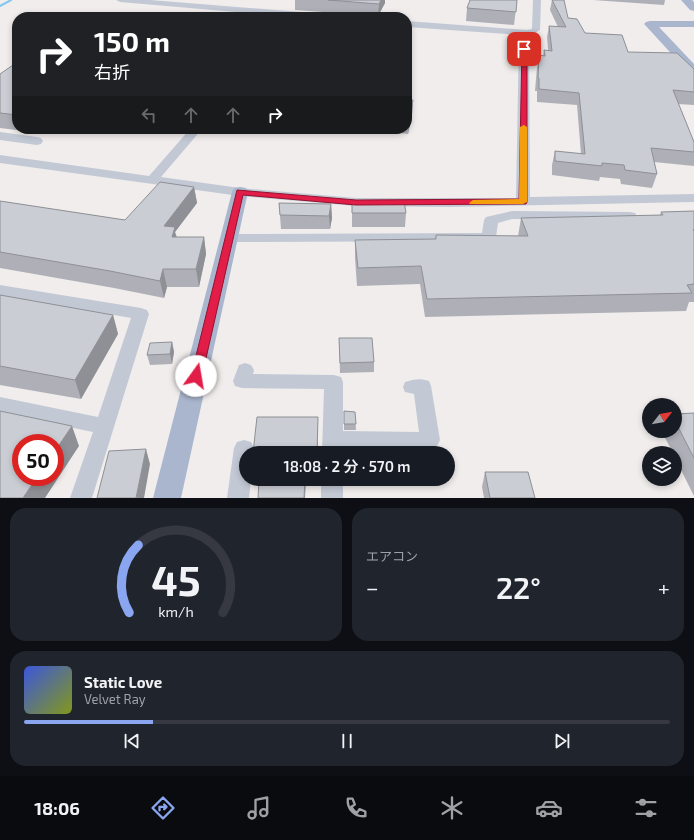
<!DOCTYPE html>
<html lang="ja">
<meta charset="utf-8">
<style>
:root{--surface:#171b24;--page:#20242c;--text:#f1f3f6;--muted:#9ea1a6;--line:#363941;--accent:#8aa6f1}
body{margin:0;font-family:"Exo 2","Noto Sans JP",sans-serif;background:var(--page);color:var(--text);height:100vh;display:flex;flex-direction:column;font-size:15px;white-space:nowrap}
*{box-sizing:border-box;margin:0}
p{font-size:13px;color:var(--muted)}
.icon{flex:none;width:22px;height:22px;fill:none;stroke:currentColor;stroke-width:2;stroke-linecap:round;stroke-linejoin:round}
.map{position:relative;height:498px;overflow:hidden}
.details{display:flex;flex-direction:column;gap:10px;padding:10px;background:#0d0f14;flex:1}
.details>*{flex:none}
.banner{position:absolute;left:12px;top:12px;width:400px;height:122px;border-radius:16px;box-shadow:0 2px 6px #0003;background:#202124;color:#fff;overflow:hidden}
.needle{width:26px;rotate:59deg}
.controls{position:absolute;left:642px;top:398px;display:grid;gap:8px}
.controls a{display:grid;place-items:center;width:40px;height:40px;border-radius:50%;background:var(--surface);box-shadow:0 2px 6px #0003;font-size:20px}
.speed{position:absolute;left:12px;top:434px;display:flex;gap:8px;font-size:20px;font-weight:700;text-align:center}
.speed>*{display:grid;place-content:center;width:52px;height:52px;border-radius:50%;background:var(--surface);box-shadow:0 2px 6px #0003;line-height:1}
.speed .limit{border:6px solid #d22;background:#fff;color:#111}
.pin{position:absolute;display:grid;place-items:center;width:34px;height:34px;color:#fff;margin:-17px;border-radius:8px;box-shadow:0 2px 6px #0006}
.me{position:absolute;width:44px;margin:-22px;rotate:13deg;stroke-linejoin:round;filter:drop-shadow(0 0 3px #0008)}
.turn{display:flex;align-items:center;gap:14px;height:84px;padding:0 16px;font-size:18px}
.turn .icon{width:52px;height:52px;stroke-width:2.5}
.turn b{display:block;font-size:28px;line-height:34px}
.lanes{display:flex;align-items:center;height:38px;padding:0 16px;background:#0003;justify-content:center;gap:20px;direction:ltr}
.lanes .off{opacity:.35}
.big{font-size:30px;font-weight:600;line-height:1.1}
.details .widget{flex:1;display:flex;flex-direction:column;justify-content:center;gap:6px;min-width:0;padding:0 14px;border-radius:16px;background:var(--page)}
.details .dial{align-items:center;gap:0}
.dial svg{height:104px;overflow:visible;fill:none;stroke:var(--line);stroke-width:7;stroke-linecap:round;text-anchor:middle}
.dial text{fill:var(--text);stroke:none}
.song{display:flex;align-items:center;gap:12px}
.cover{width:48px;height:48px;border-radius:6px;background:linear-gradient(135deg,hsl(230 70% 55%),hsl(70 70% 35%))}
.played{height:4px;border-radius:2px;background:linear-gradient(90deg,var(--accent) 20%,var(--line) 20%)}
.keys{display:flex;justify-content:space-around;direction:ltr}
.heat{display:flex;justify-content:space-between;align-items:center;font-size:22px;direction:ltr}
.details .tiles{flex:1;display:grid;gap:10px;grid-template-columns:1fr 1fr}
.widget:last-child{grid-column:span 2}
.trip{position:absolute;left:239px;top:446px;width:216px;height:40px;border-radius:20px;background:var(--surface);box-shadow:0 2px 6px #0003;font-weight:600;line-height:40px;text-align:center}
.tabs{display:flex;height:64px;justify-content:space-around;align-items:center;background:#090b0e;color:var(--muted)}
.tabs .icon{width:28px;height:28px}
.tabs .on{color:var(--accent)}
.tabs b{font-size:18px;color:var(--text)}
.map>svg:first-child{display:block}
.lines{fill:none;stroke-linecap:round;stroke-linejoin:round}
.stream{stroke:#81c7f2;stroke-width:2}
.minor{fill:#c2c9d5;fill-rule:evenodd}
.major{fill:#aab6ce;fill-rule:evenodd}
.wall{fill:#afb0b7}
.shaded-wall{fill:#8e9095}
.building{fill:#cbcdd5;stroke:#8e9095}
.route{fill:#e11d48;stroke:#92132f}
.slow{fill:#f59e0b}
</style>
<div class="map">
<svg width="694" height="498" viewBox="0 0 694 498">
<rect width="100%" height="100%" fill="#f0edec"/>
<g class="lines">
<path class="stream" d="M0 6 11 0"/>
<path class="minor" d="M116 0H150L326 14 330 17H295L120 2Z
M533 0H541L540 30 529 36 530 197 694 194V202L450 207 356 206 240 196 0 163V155L149 176 190 129H202L161 177 240 188 356 198H516L519 35 407 27V21L527 30 532 29Z
M0 132 37 137 41 138 43 141 41 144 37 145 0 140Z
M512 211 630 212 635 213 637 216 635 219 630 220 512 219 498 223 496 237 494 240 489 241 229 242 224 241 222 238 224 235 229 234 482 233 484 220 486 217Z
M0 285 141 308 147 310 149 314 92 498H70L93 432 0 413V397L98 417 131 318 0 295Z
M245 363 251 365 254 370 253 374 334 375 341 377 343 382V431L419 432 414 394 405 392 403 387 405 382C414 379 420 378 429 381L431 386 440 440 437 446C415 453 367 449 342 448V453H322L324 389 242 388 235 386 233 381 239 365Z
M244 440 251 442 254 448V453H246V479H251L249 498H227L234 448 237 442Z
M321 479H343V498H321Z"/>
<path class="major" d="M681 0H692L694 2V11L690 10Z
M650 21H694V27H659L694 64V75L690 74 646 26 644 24 646 22Z
M240 187 246 188 248 192 181 498H153L232 192 234 188Z"/>
</g>
<path class="wall" d="M295 0H385V3L378 16 295 10Z
M517 0 514 25 466 21 467 8Z
M552 0 568 18 585 33 628 52 694 69V105L678 104 694 142V166L654 162 657 174 652 188 621 184 620 179 600 177 599 181 552 175V165L555 151 581 154 577 105 537 102V91H535L537 67 539 55 543 56 544 50H548L547 37 549 26 558 27 550 10Z
M593 0H665L664 5Z
M17 63V129H46L40 133 0 128V74Z
M407 100H413L412 115 408 134 358 129H407Z
M194 187 197 203 175 232 177 237H204L206 254 199 287H167L164 298 114 288 0 268V201L125 220Z
M352 202 406 213 405 227H352Z
M279 203 331 204 332 218 330 229H281Z
M694 211V302H689L686 311 425 317 420 284 357 286 355 258V240L435 239 436 235 518 236 521 218 660 215 661 212Z
M0 295 113 315 118 334 81 399 0 385Z
M339 338 374 362V372L340 373Z
M172 342 174 352 172 364 150 365 147 355Z
M344 411 355 412 356 430H344Z
M694 413V496L675 458V453H673L663 434 664 431H675V414Z
M485 472 535 498H484L482 487Z"/>
<path class="shaded-wall" d="M381 0H385V3L378 16 379 4Z
M413 100 412 115 408 134 409 119Z
M39 129H46L40 133Z
M194 187 197 203 175 232 178 244 172 237 164 226Z
M331 204 332 218 330 229 329 216Z
M204 237 206 254 199 287 196 269Z
M163 269 167 287 164 298 160 281Z
M113 315 118 334 81 399 75 380Z
M172 342 174 352 172 364 170 354Z
M318 417V453H317Z
M72 426 79 446 45 498H23L37 477H55V451Z
M146 449 150 464 144 498H136Z
M305 479H306L305 498H304Z"/>
<path class="building" d="M328 0H381L379 4Z
M470 0H517L516 12 467 8Z
M552 0H564L568 18 577 19 585 33 622 35 628 52 677 53 694 69V92L673 90 694 142V152L651 148 657 174 625 170 624 165 602 163V166L555 161V151L585 154 579 93 539 89V78H538L539 55 545 56 544 50 552 51 549 26 566 27Z
M16 63H17V115L0 113V74Z
M407 100H413L409 119 407 118Z
M160 182 194 187 164 226 175 227 172 237H204L196 269H163L160 281 110 271 0 252V201L125 220Z
M404 201 406 213H352V202Z
M279 203 331 204 329 216 280 215Z
M694 211V229L693 230 694 231V284L687 285 692 293 427 299 421 266 358 268 355 240 436 239V235L528 236 521 218 663 215 661 212Z
M0 295 113 315 75 380 0 366Z
M339 338H372L374 362 340 363Z
M172 342 170 354 147 355 150 343Z
M0 411 72 426 55 451V443H21V477H37L23 498H0Z
M344 411 355 412 356 424H344Z
M694 413V458L675 421V414Z
M257 417H318L317 453H253Z
M146 449 136 498H97L109 451Z
M485 472H528L535 498H490Z
M259 479H305L304 498H258Z"/>
<path class="route" d="M522 47 527 49V202L526 204 356 205 243 195 202 376 200 378 196 380 192 378 191 376 237 190 356 200 519 199Z"/>
<path class="slow" d="M524 125 527 127V202L523 204H470L469 203 473 200 519 199 520 127Z"/>
</svg>
<div class="controls">
<a><svg class="needle" viewBox="-14 -14 28 28"><path d="M0-13l5 13h-10z" fill="#e53935"/><path d="M0 13l5-13h-10z" fill="#9ea1a6"/></svg></a>
<a><svg class="icon" aria-label="layers" viewBox="0 0 24 24"><path d="M12 4l9 5-9 5-9-5zM3 14l9 5 9-5"/></svg></a>
</div>
<div class="speed"><div class="limit">50</div></div>
<div class="pin" style="left:524px;top:49px;background:#d93025"><svg class="icon" aria-label="arrive" viewBox="0 0 24 24"><path d="M6 21V4h12l-3 4 3 4H6"/></svg></div>
<svg class="me" style="left:196px;top:376px" viewBox="-20 -20 40 40"><circle r="19" fill="#fff"/><path d="M0-13L10 11 0 6-10 11z" fill="#e11d48"/></svg>
<div class="trip">18:08 · 2 分 · 570 m</div>
<div class="banner">
<div class="turn"><svg class="icon" aria-label="right" viewBox="0 0 24 24"><path d="M7 20v-9h11M14 6l5 5-5 5"/></svg><div><b>150 m</b>右折</div></div>
<div class="lanes"><svg class="icon off" aria-label="left" viewBox="0 0 24 24"><path d="M17 20v-9H6M10 6l-5 5 5 5"/></svg><svg class="icon off" aria-label="ahead" viewBox="0 0 24 24"><path d="M12 20V5M6 11l6-6 6 6"/></svg><svg class="icon off" aria-label="ahead" viewBox="0 0 24 24"><path d="M12 20V5M6 11l6-6 6 6"/></svg><svg class="icon" aria-label="right" viewBox="0 0 24 24"><path d="M7 20v-9h11M14 6l5 5-5 5"/></svg></div>
</div>
</div>
<section class="details">
<div class="tiles">
<div class="widget dial"><svg viewBox="0 0 100 80">
<path d="M14 69A42 42 0 1 1 86 69"/>
<path d="M14 69A42 42 0 0 1 21 17" stroke="#8aa6f1"/>
<text x="50" y="56" font-size="32" font-weight="700">45</text>
<text x="50" y="72" font-size="11">km/h</text>
</svg></div>
<div class="widget"><p>エアコン</p>
<div class="heat"><a>−</a><b class="big">22°</b><a>+</a></div>
</div>
<div class="widget">
<div class="song"><i class="cover"></i><div><b>Static Love</b><p>Velvet Ray</p></div></div>
<div class="played"></div>
<div class="keys"><svg class="icon" aria-label="previous" viewBox="0 0 24 24"><path d="M18 5L8 12l10 7zM5 5v14"/></svg><svg class="icon" aria-label="pause" viewBox="0 0 24 24"><path d="M8 5v14M16 5v14"/></svg><svg class="icon" aria-label="next" viewBox="0 0 24 24"><path d="M6 5l10 7-10 7zM19 5v14"/></svg></div>
</div>
</div>
</section>
<nav class="tabs">
<b>18:06</b>
<svg class="icon on" aria-label="directions" viewBox="0 0 24 24"><path d="M12 3l9 9-9 9-9-9zM9 14v-3h6M13 9l2 2-2 2"/></svg>
<svg class="icon" aria-label="music" viewBox="0 0 24 24"><path d="M9 18V5l10-2v13"/><circle cx="6" cy="18" r="3"/><circle cx="16" cy="16" r="3"/></svg>
<svg class="icon" aria-label="phone" viewBox="0 0 24 24"><path d="M5 4h4l2 5-3 2q2 4 5 5l2-3 5 2v4C11 20 4 13 5 4z"/></svg>
<svg class="icon" aria-label="climate" viewBox="0 0 24 24"><path d="M12 3v18M4 7l16 10M4 17L20 7"/></svg>
<svg class="icon" aria-label="car" viewBox="0 0 24 24"><path d="M5 17H2v-5l4-1 3-4h7l3 4 3 1v5h-3M9 17h6M6 11h13"/><circle cx="7" cy="17" r="2"/><circle cx="17" cy="17" r="2"/></svg>
<svg class="icon" aria-label="filters" viewBox="0 0 24 24"><path d="M4 7h16M4 17h16"/><circle cx="9" cy="7" r="2"/><circle cx="15" cy="17" r="2"/></svg>
</nav>
